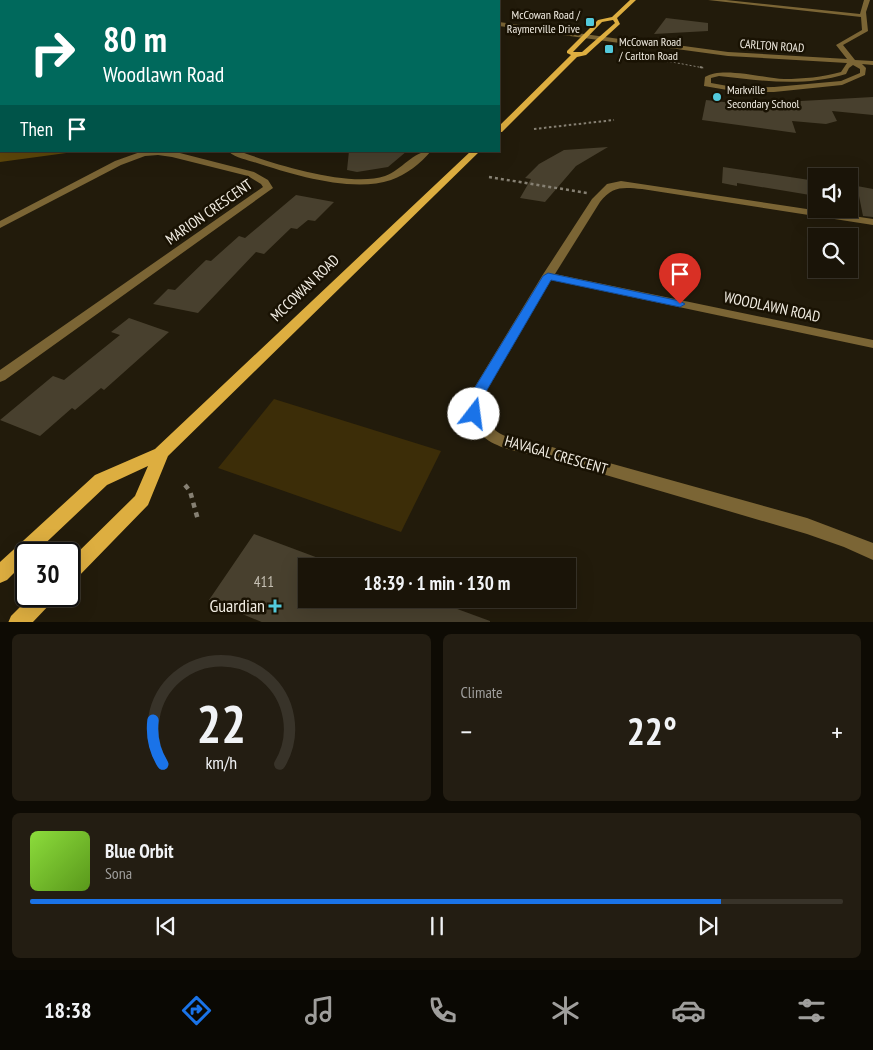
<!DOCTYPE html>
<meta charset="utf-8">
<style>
:root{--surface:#1a1408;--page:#231d12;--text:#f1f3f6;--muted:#9f9e9c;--line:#383329;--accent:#1a73e8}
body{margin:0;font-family:"PT Sans Narrow",sans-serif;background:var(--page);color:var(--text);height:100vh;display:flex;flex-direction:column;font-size:19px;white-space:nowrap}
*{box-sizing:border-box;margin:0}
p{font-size:16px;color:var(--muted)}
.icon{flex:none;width:28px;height:28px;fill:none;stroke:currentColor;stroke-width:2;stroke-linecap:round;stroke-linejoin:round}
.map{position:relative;height:622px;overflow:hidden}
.panel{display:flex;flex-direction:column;gap:12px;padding:12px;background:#0e0b04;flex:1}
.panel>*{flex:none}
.guide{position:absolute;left:0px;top:0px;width:500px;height:152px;box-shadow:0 5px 20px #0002,0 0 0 1px var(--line);background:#00695c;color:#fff;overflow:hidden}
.tools{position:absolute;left:808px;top:168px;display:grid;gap:10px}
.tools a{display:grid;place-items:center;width:50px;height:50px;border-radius:0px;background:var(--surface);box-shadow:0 5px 20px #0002,0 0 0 1px var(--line);font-size:25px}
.speed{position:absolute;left:15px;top:542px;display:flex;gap:10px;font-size:25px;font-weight:700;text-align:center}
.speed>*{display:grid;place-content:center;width:65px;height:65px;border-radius:50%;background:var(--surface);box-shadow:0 5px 20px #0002,0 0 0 1px var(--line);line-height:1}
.speed .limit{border:2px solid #111;border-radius:8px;background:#fff;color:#111}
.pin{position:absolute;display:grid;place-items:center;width:42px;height:42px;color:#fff;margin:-51px -21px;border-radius:50% 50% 50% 0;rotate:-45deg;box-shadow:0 0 5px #0007}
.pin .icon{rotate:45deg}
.me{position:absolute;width:55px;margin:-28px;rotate:15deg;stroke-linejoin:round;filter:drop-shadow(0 0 4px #0008)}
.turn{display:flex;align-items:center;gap:18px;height:105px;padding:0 20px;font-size:22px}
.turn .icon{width:65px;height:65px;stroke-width:2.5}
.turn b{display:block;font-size:35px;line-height:42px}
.then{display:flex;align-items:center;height:48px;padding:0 20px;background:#0003;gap:10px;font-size:19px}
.big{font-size:38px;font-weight:600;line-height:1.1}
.panel .card{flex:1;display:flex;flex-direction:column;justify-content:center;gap:8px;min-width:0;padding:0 18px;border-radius:8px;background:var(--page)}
.panel .dial{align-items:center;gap:0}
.dial svg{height:130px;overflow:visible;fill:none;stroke:var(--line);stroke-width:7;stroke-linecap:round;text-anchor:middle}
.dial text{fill:var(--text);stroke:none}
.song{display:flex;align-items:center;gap:15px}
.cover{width:60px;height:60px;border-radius:8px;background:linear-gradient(135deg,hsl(90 70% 55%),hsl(90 70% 35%))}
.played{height:5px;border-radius:2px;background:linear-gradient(90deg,var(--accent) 85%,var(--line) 85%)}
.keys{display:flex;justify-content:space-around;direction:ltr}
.heat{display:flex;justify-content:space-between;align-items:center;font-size:28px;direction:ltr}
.panel .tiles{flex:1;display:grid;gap:12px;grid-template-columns:1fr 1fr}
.card:last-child{grid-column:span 2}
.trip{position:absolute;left:298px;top:558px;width:278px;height:50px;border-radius:0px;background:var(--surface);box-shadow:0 5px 20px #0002,0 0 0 1px var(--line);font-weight:600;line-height:50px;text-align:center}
.tabs{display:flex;height:80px;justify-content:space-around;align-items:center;background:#0a0803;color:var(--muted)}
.tabs .icon{width:35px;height:35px}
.tabs .active{color:var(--accent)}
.tabs b{font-size:22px;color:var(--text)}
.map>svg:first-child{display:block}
.green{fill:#3c2d08}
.forest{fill:#5e470a}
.building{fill:#48402e}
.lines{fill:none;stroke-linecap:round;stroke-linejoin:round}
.path-far3{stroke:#868073;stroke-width:1;stroke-dasharray:2 2;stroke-linecap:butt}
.path-far2{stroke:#868073;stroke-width:2;stroke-dasharray:2.5 2.5;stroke-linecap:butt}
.path-far1{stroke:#868073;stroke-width:2.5;stroke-dasharray:3 3;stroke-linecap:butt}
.path{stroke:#868073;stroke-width:4.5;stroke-dasharray:5 5;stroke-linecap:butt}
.minor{fill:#7b6535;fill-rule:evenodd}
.major{fill:#ddae40;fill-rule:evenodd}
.route{fill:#1a73e8;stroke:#114b97}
.poi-dot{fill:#53cadc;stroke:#191203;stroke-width:2}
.labels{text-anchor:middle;stroke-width:5;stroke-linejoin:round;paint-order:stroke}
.far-poi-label{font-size:12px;fill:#f1ece2;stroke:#191203;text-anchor:start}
.far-street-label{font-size:12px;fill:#f1ece2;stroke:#191203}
.street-label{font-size:15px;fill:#f1ece2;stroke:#191203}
.near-number-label{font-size:15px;fill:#c7c1b5}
.near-poi-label{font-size:18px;fill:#f1ece2;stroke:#191203;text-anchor:end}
</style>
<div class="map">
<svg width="873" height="623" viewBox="0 0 873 623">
<rect width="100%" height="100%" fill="#221b0b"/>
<path class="green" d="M274 399 441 451 401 532 218 468Z"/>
<path class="forest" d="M0 0 156 1H1V151H81L0 162Z"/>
<path class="building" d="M666 18 708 23V31L654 34Z
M873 97V115L832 111 837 121 826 124 792 121 796 133 702 120 706 100 785 109 783 102Z
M608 147 576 166 545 202 520 198 531 179 525 178 539 164 564 150Z
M349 151H407L388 167 357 172 347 170Z
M723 167 816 181V196L737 183V186L722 183Z
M857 186 873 189V217L863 216Z
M296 195 334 202 315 221 308 220 297 229 291 228 264 254 256 252 198 313 153 304 168 289 175 290 206 260 211 261 239 236 245 238Z
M129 318 169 332 104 390 101 388 75 410 72 408 40 436 0 420 53 376 64 380 120 335 111 332Z
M254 534 337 565V566H306V599H430L490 621V623H264L209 600Z"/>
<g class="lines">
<path class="path-far3" d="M627 54 639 59 672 62 704 68"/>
<path class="path-far2" d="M700 67 704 68
M534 129 614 120"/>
<path class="path-far1" d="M489 177 587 193"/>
<path class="path" d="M185 485 190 491 198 520"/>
<path class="minor" d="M357 0H372L373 1H359Z
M708 0H726L860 14 864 0H870L866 12 868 31 843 45 855 60 873 61V65L862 64 866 68 865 75 842 85 774 92H739L704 86 705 77C721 66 763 78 784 79 804 79 822 77 841 72L847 63 728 56 669 48H655L499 26V22L655 44H669L728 52 847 59 836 45 862 30 861 17ZM853 65 860 69V73L841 81 774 87 739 88 711 83V78L719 76C763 81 804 87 846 74L849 68Z
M143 151H172L254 172 268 180 273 188 5 380 0 382V370L263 187 261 184 248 176 172 157 158 155 145 156 121 165 0 228V221L115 161Z
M239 151C273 164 350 188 385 176 402 170 413 151 431 151 421 163 406 175 391 180 353 193 294 175 257 163 248 160 236 158 229 152Z
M621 181 873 219V225L642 189C623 187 612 186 600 202L555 274 873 340V348L551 280 480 402C487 437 510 439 541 444L807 518 873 543V560L844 547 807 534 541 456C513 451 481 447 469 417 466 411 465 404 468 398L542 276 592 199 607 184Z"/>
<path class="major" d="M630 0H636L617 18 620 24 586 55 577 57 502 132H499V126L571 55 567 53V51L598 20 612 17ZM613 20 615 23 582 52H573L602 22Z
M471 151H480L168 456 148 505 76 579 69 581V561L135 496 148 466 107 485 34 554H26V561L7 580 0 583V562L95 475 155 449Z
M31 596H54L52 602 32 623H8L11 616Z"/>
</g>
<path class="route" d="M548 273 680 301 685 304 680 307 551 280 480 402 481 414 479 417H469L466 402 543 276Z"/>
<g class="poi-dot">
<rect x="585" y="17" width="10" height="10" rx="2.5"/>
<rect x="604" y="44" width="10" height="10" rx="2.5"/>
<circle cx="717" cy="97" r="5"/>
<path d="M272.5 598.5h5v5h5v5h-5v5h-5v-5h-5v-5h5z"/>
</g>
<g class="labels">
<g class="far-poi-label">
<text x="580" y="19" text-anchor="end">McCowan Road /<tspan x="580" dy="14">Raymerville Drive</tspan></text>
<text x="619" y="46">McCowan Road<tspan x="619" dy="14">/ Carlton Road</tspan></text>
<text x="727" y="94">Markville<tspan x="727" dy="14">Secondary School</tspan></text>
</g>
<g class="far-street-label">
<text transform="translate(772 46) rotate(4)" y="4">CARLTON ROAD</text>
</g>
<g class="street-label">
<text transform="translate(209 212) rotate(-35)" y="5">MARION CRESCENT</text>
<text transform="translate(305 288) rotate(-44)" y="5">MCCOWAN ROAD</text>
<text transform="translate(772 307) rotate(12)" y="5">WOODLAWN ROAD</text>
<text transform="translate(556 455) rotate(16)" y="5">HAVAGAL CRESCENT</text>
</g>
<g class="near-number-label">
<text x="264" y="587">411</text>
</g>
<g class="near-poi-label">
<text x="265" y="612">Guardian</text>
</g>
</g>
</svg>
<div class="tools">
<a><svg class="icon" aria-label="sound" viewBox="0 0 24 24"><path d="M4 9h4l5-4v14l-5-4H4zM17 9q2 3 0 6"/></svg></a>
<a><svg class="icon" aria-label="search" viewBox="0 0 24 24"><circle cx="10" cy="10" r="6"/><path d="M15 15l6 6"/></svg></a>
</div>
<div class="speed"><div class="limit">30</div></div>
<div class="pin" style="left:680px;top:304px;background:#d93025"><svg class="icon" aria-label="arrive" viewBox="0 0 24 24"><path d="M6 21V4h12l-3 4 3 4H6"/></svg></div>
<svg class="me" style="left:474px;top:414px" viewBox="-20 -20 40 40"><circle r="19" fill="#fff"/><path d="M0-13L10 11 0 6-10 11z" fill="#1a73e8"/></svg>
<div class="trip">18:39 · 1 min · 130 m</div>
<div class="guide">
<div class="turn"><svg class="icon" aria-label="right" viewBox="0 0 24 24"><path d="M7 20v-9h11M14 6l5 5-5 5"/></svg><div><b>80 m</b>Woodlawn Road</div></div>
<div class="then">Then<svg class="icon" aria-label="arrive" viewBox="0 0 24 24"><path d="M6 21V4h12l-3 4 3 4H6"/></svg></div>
</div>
</div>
<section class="panel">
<div class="tiles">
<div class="card dial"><svg viewBox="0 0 100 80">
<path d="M14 69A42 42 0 1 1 86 69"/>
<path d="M14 69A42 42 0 0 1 8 42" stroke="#1a73e8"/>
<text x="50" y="56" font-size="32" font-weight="700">22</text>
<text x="50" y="72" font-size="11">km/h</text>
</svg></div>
<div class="card"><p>Climate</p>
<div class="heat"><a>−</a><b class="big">22°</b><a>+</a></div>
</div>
<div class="card">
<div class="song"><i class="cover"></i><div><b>Blue Orbit</b><p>Sona</p></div></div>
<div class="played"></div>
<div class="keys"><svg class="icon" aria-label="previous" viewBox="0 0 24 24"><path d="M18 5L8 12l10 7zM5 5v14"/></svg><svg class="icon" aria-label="pause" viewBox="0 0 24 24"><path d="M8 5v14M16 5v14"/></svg><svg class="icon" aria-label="next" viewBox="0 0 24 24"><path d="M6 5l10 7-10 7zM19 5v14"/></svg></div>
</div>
</div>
</section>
<nav class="tabs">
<b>18:38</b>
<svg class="icon active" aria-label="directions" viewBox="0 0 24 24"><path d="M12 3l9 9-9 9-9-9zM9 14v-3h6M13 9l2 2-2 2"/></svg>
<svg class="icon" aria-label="music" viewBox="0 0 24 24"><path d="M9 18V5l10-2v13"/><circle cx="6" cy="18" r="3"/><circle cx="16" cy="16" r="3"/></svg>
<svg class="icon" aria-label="phone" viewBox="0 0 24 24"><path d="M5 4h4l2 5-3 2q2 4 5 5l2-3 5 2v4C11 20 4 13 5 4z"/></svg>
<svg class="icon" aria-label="climate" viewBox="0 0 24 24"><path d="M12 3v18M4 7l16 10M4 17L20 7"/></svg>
<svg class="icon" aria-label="car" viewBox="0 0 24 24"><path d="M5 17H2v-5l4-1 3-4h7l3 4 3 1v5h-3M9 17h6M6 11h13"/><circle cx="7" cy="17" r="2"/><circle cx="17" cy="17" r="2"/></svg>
<svg class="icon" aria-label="filters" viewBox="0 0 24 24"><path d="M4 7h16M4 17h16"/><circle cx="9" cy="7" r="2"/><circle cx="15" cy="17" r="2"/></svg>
</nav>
